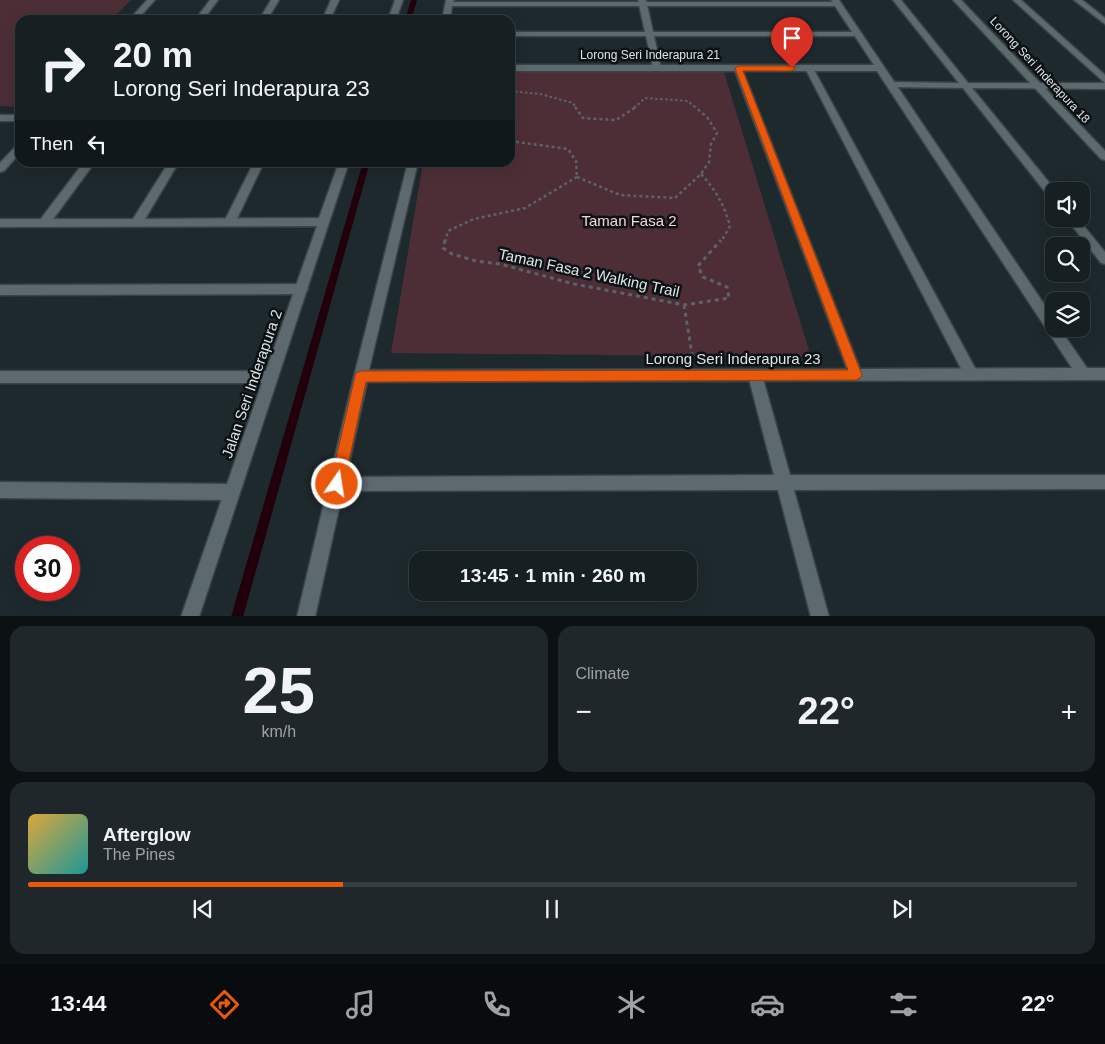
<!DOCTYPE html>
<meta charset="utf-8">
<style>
:root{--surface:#161f22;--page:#1f272a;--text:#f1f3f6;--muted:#9ea2a5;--line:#353d40;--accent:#ea580c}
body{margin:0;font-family:Helvetica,sans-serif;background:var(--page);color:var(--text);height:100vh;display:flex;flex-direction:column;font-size:19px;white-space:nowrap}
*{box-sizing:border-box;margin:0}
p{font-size:16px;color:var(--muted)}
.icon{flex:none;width:28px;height:28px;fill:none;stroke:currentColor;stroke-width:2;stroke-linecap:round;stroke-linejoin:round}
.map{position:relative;height:616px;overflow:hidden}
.panel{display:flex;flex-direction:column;gap:10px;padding:10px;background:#0c1113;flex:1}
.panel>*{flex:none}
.hud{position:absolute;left:15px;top:15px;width:500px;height:152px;border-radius:15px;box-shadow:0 5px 20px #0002,0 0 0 1px var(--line);background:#161f22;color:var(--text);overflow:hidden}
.tools{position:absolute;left:1045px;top:182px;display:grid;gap:10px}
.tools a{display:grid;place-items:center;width:45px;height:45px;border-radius:10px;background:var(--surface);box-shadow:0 5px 20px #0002,0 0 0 1px var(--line);font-size:25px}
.speed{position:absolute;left:15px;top:536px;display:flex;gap:10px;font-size:25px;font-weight:700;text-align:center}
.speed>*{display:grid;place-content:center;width:65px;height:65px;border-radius:50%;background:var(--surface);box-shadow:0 5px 20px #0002,0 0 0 1px var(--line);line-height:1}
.speed .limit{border:8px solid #d22;background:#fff;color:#111}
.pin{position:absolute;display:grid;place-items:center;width:42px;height:42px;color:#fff;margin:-51px -21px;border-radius:50% 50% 50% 0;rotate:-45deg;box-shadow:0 0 5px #0007}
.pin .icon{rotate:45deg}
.me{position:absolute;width:55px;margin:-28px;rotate:13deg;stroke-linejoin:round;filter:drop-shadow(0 0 4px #0008)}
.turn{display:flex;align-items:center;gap:18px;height:105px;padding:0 15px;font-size:22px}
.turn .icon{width:65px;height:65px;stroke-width:2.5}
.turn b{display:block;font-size:35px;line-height:42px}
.then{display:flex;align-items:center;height:48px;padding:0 15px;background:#0003;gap:10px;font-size:19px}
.big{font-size:38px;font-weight:700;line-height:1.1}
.panel .widget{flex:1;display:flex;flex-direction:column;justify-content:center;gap:8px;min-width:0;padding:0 18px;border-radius:15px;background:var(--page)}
.panel .dial{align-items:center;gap:0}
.dial b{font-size:65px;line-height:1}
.song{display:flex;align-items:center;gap:15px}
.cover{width:60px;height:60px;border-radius:8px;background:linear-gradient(135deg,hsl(40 70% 55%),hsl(180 70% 35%))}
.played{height:5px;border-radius:2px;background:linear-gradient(90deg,var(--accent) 30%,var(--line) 30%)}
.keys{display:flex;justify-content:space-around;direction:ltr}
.heat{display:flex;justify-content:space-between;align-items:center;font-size:28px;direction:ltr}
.panel .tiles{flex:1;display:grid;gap:10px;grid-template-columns:1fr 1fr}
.widget:last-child{grid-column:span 2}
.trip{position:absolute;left:409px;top:551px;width:288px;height:50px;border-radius:15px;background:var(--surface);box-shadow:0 5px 20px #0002,0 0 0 1px var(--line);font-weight:700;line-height:50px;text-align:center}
.tabs{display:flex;height:80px;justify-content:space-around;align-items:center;background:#090c0e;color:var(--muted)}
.tabs .icon{width:35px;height:35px}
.tabs .current{color:var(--accent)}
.tabs b{font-size:22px;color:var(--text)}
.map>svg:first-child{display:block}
.green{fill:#4d2e37}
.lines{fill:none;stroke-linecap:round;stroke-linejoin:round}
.stream{fill:#22000b;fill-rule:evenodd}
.lane-casing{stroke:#3a4448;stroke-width:3}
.street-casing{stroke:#3a4448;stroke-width:3}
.path-far2{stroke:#5a6468;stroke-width:2;stroke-dasharray:2.5 2.5;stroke-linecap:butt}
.path-far1{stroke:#5a6468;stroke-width:2.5;stroke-dasharray:3 3;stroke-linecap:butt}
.path{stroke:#5a6468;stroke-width:3;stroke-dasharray:4 4;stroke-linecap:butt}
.lane{fill:#5c696e;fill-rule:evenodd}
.street{fill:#5c696e;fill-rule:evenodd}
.route{fill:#ea580c;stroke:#983908}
.labels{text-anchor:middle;stroke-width:5;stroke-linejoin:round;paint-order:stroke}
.far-street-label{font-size:12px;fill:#dde4e7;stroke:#0c1113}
.park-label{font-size:15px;fill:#f7d3dc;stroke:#0c1113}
.street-label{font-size:15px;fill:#dde4e7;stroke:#0c1113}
</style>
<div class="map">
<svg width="1105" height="617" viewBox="0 0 1105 617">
<rect width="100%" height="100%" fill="#1e292d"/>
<path class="green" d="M0 0H131L111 20H20V107L0 106Z
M510 71 724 72 811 357 391 353 423 163 510 162Z"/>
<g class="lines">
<path class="stream" d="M411 0H417L411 20H405Z
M363 162H370L243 617H231Z"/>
<defs>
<path id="lane" d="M210 0H218L203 20H195Z
M331 0H339L330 20H322Z
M638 0H646L653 32H858L862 34 858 36H654L661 68 657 71 653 68 646 36H510V32H645Z
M893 0H901L968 83H1105V89L972 88 1056 191H1054V199L1050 198 963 88 889 87V83L892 82 959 83Z
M1013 0H1021L1105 75V83Z
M809 65 813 68 976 370 978 374 976 378 971 380 966 378 805 68Z
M84 162H95L48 226H40L38 223 40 220Z
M254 162H264L234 225H226L224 222Z
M1067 219H1078L1105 252V264L1101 263Z
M302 284 306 286 308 289 306 292 302 294 0 295V285Z
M755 369 760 371 762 375 790 475H1105V489L794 490 829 617H811L778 490 337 491 332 489 329 484 332 479 337 477 774 475 748 375 750 371Z
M0 482 232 484 238 487 240 492 238 497 232 500 0 498Z"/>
<path id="street" d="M147 0H155L137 20H129Z
M271 0H279L267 20H259Z
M395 0H403L396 20H388Z
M446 0H454L453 2H833L831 0H839L1054 319V329H1060L1087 368H1105V380L367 382 315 617H297L354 376 408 162H418L369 370 847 369 735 71H510V65H874L835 6H452L450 20H442ZM743 71H877L1072 368 860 369Z
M953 0H961L1105 151V160L1101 159Z
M1074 0H1082L1105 18V24Z
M0 115H20V121H0Z
M20 144V153L4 171 0 172V163L17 145Z
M169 162H179L145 219 319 218 339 162H349L199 617H181L262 383H0V371H266L317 226 0 227V219H133Z"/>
</defs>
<use href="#lane" class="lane-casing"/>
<use href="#street" class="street-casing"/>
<path class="path-far2" d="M510 91 540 94 573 103 576 108
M634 108 645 98 688 101 696 108"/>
<path class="path-far1" d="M575 107 583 118 616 120 636 107
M510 141 568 149 576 161 577 177
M701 174C716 190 724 205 730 226L721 242
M577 177 620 195 675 198 701 174 709 162 711 144 717 133 707 117 695 107
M445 242 448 231 474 219 525 208 577 177"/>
<path class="path" d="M445 240 443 248 452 254 476 261 500 264 574 284 684 305 729 298 727 287 703 277 698 266 721 240
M684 305 692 354"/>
<use href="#lane" class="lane"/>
<use href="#street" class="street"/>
</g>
<path class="route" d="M738 66H792L795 68 792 71H743L862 375 860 378 856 380 366 382 344 484 342 488 337 490 332 488 330 484 355 376 356 373 361 371 848 370 735 68Z"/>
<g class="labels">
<g class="far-street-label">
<text x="650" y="59">Lorong Seri Inderapura 21</text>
<text transform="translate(1040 70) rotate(47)" y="4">Lorong Seri Inderapura 18</text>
</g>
<g class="park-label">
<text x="629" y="226">Taman Fasa 2</text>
</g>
<g class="street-label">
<text transform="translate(589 273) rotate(12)" y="5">Taman Fasa 2 Walking Trail</text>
<text x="733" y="364">Lorong Seri Inderapura 23</text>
<text transform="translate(252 384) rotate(-71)" y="5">Jalan Seri Inderapura 2</text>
</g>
</g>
</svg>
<div class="tools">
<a><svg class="icon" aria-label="sound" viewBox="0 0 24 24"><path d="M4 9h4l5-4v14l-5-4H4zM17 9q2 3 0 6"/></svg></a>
<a><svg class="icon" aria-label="search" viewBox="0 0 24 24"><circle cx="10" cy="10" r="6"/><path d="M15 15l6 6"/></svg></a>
<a><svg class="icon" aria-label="layers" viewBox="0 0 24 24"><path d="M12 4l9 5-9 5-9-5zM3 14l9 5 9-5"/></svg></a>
</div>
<div class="speed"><div class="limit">30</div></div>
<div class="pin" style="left:792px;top:68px;background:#d93025"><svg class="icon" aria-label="arrive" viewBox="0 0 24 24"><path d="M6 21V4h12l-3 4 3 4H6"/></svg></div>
<svg class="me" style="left:337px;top:484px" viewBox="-20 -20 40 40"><circle r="17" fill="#ea580c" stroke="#fff" stroke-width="3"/><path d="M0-11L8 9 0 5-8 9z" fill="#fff"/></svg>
<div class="trip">13:45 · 1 min · 260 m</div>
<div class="hud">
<div class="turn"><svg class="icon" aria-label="right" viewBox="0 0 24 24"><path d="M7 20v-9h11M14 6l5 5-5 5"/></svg><div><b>20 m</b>Lorong Seri Inderapura 23</div></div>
<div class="then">Then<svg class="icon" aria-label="left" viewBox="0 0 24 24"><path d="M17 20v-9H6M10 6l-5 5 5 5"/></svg></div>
</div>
</div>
<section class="panel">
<div class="tiles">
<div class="widget dial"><b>25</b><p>km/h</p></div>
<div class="widget"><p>Climate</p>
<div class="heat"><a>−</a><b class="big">22°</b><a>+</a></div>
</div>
<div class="widget">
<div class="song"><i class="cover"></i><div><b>Afterglow</b><p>The Pines</p></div></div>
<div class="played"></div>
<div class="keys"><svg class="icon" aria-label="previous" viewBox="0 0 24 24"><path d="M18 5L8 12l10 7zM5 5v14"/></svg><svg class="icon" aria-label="pause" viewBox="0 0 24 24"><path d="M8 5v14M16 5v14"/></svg><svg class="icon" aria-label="next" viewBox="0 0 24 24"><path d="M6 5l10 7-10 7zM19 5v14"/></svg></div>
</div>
</div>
</section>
<nav class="tabs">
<b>13:44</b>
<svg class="icon current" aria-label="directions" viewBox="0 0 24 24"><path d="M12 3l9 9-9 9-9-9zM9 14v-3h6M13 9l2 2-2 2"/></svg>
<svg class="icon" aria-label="music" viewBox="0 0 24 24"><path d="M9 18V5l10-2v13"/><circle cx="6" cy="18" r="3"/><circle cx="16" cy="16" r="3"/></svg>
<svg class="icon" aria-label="phone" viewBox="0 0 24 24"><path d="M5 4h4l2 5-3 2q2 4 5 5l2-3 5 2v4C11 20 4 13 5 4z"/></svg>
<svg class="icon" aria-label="climate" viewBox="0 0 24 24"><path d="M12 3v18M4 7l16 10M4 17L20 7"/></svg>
<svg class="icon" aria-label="car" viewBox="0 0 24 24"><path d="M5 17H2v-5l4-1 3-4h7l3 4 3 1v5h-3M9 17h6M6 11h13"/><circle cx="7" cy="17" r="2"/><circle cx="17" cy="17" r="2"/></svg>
<svg class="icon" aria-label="filters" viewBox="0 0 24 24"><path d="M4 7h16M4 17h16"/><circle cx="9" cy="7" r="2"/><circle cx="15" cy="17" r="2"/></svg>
<b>22°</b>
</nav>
